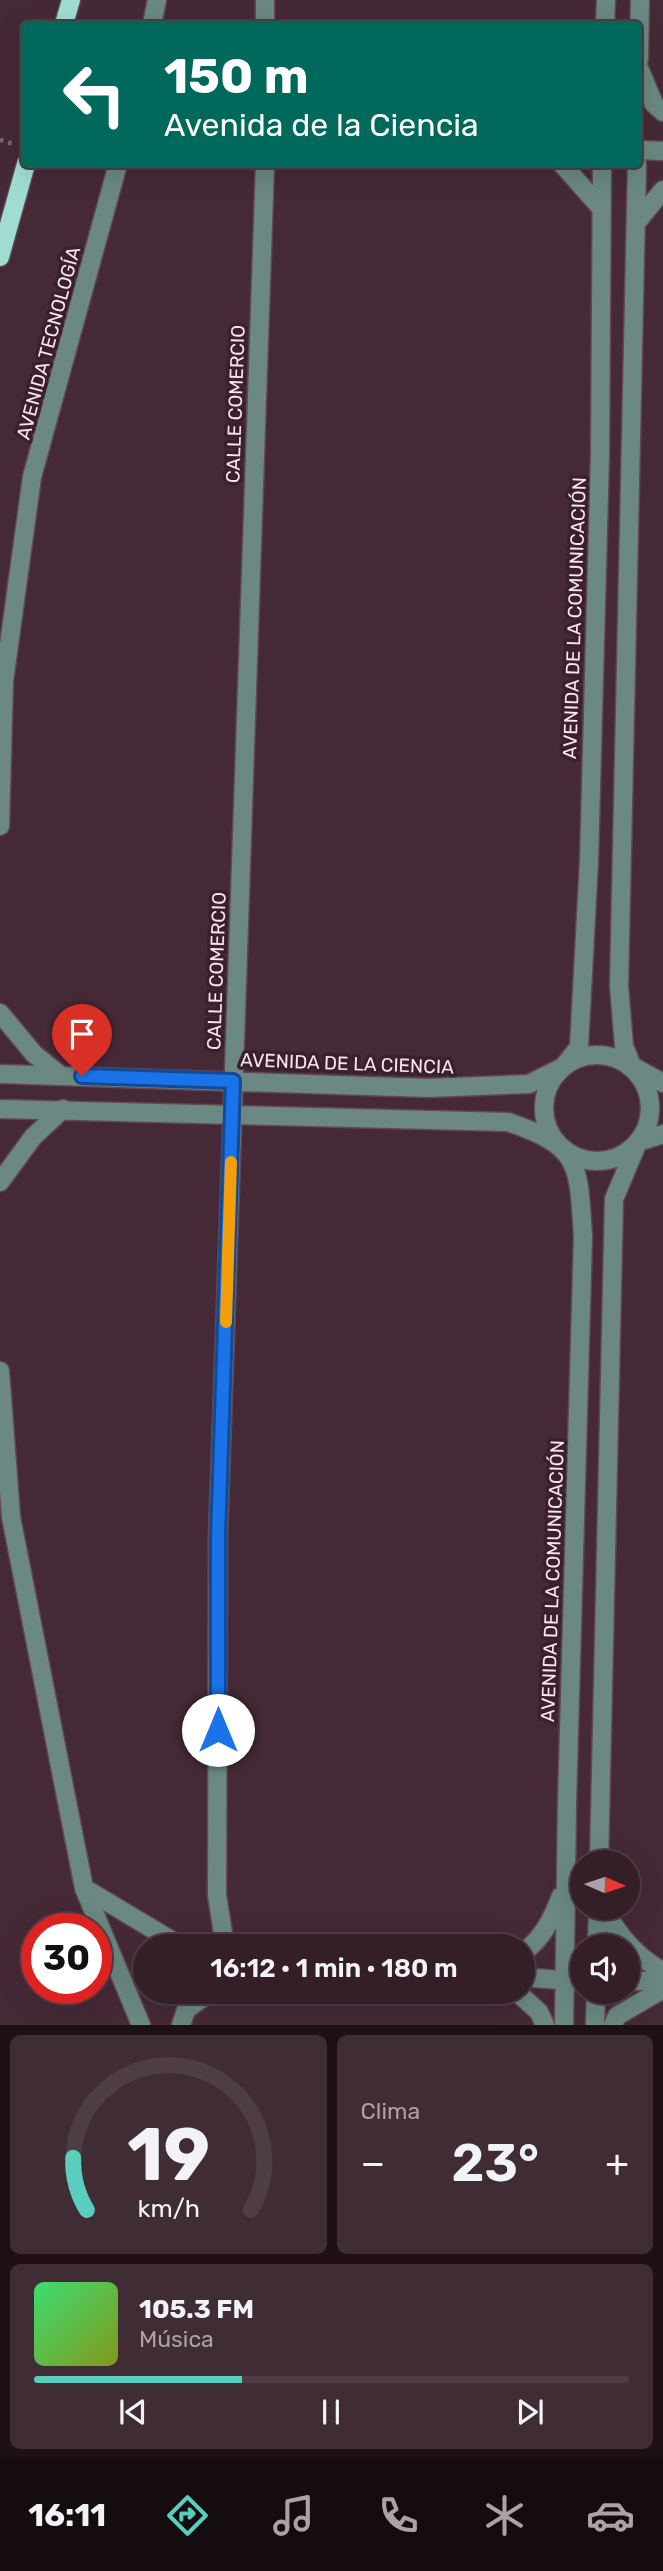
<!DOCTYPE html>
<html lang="es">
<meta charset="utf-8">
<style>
:root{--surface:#341f28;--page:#3f2c34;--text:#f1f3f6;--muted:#a9a2a8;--line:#4e3d45;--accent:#5acebe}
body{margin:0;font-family:Rubik,sans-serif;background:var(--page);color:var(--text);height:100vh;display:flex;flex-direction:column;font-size:26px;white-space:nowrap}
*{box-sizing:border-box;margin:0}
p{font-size:23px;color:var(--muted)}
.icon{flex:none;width:38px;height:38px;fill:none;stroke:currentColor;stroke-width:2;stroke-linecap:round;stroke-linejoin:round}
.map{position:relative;height:2025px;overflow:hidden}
.sheet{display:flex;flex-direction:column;gap:10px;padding:10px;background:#1d1116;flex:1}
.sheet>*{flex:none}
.guide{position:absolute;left:21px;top:21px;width:621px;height:147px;border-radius:7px;box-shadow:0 7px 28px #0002,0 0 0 2px var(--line);background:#00695c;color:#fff;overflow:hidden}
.needle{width:46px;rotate:93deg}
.buttons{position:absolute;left:570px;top:1850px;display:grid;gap:14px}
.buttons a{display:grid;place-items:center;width:70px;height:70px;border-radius:50%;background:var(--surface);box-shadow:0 7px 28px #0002,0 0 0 2px var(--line);font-size:35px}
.speed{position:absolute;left:21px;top:1913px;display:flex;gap:14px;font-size:35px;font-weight:700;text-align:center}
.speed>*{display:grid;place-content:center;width:91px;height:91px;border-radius:50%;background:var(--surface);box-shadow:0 7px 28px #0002,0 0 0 2px var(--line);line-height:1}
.speed .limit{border:10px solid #d22;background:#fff;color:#111}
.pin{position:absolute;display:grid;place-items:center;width:60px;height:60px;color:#fff;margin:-72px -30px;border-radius:50% 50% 50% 0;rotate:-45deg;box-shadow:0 0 7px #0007}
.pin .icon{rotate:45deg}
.me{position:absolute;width:77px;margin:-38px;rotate:0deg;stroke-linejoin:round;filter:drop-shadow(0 0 5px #0008)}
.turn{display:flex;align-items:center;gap:24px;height:147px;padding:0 28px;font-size:32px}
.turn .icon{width:91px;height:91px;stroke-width:2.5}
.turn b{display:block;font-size:49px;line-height:60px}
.big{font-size:52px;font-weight:600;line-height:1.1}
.sheet .tile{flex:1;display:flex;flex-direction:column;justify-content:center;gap:10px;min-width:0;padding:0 24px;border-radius:10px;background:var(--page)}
.sheet .dial{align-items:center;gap:0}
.dial svg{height:182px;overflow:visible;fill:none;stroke:var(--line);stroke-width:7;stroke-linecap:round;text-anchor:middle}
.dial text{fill:var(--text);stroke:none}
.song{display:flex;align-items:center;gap:21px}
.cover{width:84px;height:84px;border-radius:10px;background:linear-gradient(135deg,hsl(140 70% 55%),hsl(70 70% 35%))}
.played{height:7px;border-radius:4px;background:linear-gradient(90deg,var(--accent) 35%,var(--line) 35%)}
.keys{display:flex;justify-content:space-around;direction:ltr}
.heat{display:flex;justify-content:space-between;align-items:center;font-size:38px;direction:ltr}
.sheet .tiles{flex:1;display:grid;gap:10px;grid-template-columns:1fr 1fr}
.tile:last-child{grid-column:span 2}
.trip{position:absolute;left:133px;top:1934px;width:402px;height:70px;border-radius:35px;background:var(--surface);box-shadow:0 7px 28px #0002,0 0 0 2px var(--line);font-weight:600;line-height:70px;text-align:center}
.tab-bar{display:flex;height:112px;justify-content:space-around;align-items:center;background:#150c10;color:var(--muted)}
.tab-bar .icon{width:49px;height:49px}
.tab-bar .on{color:var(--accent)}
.tab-bar b{font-size:32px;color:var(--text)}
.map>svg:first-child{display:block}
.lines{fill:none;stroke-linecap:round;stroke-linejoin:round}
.minor-casing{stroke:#624753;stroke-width:21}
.major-casing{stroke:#624753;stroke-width:21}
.path{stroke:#7f6671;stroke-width:4.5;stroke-dasharray:3.5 5;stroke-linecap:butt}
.minor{stroke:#6b8883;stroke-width:18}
.major{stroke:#9fddd2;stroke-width:18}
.route-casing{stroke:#114b97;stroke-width:18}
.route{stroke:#1a73e8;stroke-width:12}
.slow{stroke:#f59e0b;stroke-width:12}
.labels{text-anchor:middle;stroke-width:7;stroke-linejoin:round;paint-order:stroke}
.street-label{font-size:19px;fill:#f8e5ed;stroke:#3a1f2c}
</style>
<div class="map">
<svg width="663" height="2025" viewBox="0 0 663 2025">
<rect width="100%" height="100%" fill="#452936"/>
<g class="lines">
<defs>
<path id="minor" d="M265 0V24
M152 24 157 0
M605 24 606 0
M639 59 640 0
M639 68 654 104 663 112
M639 150 663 151
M562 164 601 208
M637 164 619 986 624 1046 632 1066 663 1083
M636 223 663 190
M0 826 4 681 32 477 118 164
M0 1013 34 1054 60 1075
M544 1108a53 53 0 1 1 106 0a53 53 0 1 1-106 0Z
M0 1074 428 1088 529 1084 563 1067 579 1047 589 861 600 456 602 164
M0 1109 508 1122C582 1147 578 1165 583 1236L567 1802 564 2025
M0 1182 33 1137 63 1109
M0 1371 11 1517 84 1888 141 2025
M599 1862 614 1199 638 1142 663 1134
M84 1888 181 1946
M605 1908C614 1932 640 1960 663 1971
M225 1946 217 1895 218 1537 265 164
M597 1946 598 1908
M523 1953C543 1937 552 1920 561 1896
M523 1977 583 1982
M628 1981H663
M517 1992 539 2012 545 2025
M181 2025 186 2010 210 1992
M595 2025 596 1992
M613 2025 617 2016 663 1989"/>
<path id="major" d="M64 24 71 0
M0 257 26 164"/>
</defs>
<use href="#minor" class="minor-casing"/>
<use href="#major" class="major-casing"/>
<path class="path" d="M0 140 14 144"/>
<use href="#minor" class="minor"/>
<use href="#major" class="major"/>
</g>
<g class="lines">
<defs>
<path id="route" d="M82 1076 233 1081 218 1537V1730"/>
</defs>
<use href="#route" class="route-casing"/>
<use href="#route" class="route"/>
<path class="slow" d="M226 1322 231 1162"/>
</g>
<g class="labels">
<g class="street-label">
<text transform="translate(48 343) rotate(-75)" y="7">AVENIDA TECNOLOGÍA</text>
<text transform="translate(235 404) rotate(-88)" y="7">CALLE COMERCIO</text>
<text transform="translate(574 618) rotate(-88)" y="7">AVENIDA DE LA COMUNICACIÓN</text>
<text transform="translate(216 971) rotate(-88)" y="7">CALLE COMERCIO</text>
<text transform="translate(347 1063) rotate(2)" y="7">AVENIDA DE LA CIENCIA</text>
<text transform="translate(552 1581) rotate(-88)" y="7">AVENIDA DE LA COMUNICACIÓN</text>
</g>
</g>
</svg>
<div class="buttons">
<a><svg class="needle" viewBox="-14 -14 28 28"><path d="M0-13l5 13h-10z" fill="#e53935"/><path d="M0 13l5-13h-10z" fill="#a9a2a8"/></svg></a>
<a><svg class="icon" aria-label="sound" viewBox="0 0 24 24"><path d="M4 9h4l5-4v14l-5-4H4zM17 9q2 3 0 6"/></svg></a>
</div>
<div class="speed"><div class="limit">30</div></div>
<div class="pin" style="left:82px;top:1076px;background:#d93025"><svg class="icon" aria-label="arrive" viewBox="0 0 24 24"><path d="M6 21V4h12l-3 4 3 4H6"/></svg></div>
<svg class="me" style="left:218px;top:1730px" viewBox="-20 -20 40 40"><circle r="19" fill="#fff"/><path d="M0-13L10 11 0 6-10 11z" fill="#1a73e8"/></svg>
<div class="trip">16:12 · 1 min · 180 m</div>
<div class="guide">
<div class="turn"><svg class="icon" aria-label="left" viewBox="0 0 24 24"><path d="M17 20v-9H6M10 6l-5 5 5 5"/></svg><div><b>150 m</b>Avenida de la Ciencia</div></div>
</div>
</div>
<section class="sheet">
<div class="tiles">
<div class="tile dial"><svg viewBox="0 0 100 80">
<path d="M14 69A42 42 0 1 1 86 69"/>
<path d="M14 69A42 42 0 0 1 8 46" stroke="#5acebe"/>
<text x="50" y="56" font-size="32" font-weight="700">19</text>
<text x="50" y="72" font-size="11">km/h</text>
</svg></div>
<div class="tile"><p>Clima</p>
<div class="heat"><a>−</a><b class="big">23°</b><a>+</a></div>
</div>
<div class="tile">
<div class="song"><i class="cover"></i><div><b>105.3 FM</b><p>Música</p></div></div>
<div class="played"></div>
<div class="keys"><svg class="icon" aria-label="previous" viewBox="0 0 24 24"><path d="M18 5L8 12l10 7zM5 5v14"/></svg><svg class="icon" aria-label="pause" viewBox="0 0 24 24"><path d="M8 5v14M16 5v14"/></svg><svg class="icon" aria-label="next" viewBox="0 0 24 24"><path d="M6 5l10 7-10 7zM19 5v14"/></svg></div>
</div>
</div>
</section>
<nav class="tab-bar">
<b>16:11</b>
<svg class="icon on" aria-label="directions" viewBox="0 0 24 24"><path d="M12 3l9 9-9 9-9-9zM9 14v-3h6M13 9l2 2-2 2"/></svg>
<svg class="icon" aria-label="music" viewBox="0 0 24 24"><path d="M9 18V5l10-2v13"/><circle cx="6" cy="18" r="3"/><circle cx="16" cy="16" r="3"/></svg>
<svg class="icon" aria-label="phone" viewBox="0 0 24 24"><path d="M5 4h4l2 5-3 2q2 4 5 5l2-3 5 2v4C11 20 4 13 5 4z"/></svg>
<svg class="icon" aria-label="climate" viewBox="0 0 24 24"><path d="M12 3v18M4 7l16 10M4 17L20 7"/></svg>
<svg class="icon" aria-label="car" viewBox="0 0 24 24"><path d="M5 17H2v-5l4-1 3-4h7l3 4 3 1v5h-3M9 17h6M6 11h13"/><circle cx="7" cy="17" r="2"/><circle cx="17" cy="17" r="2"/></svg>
</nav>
